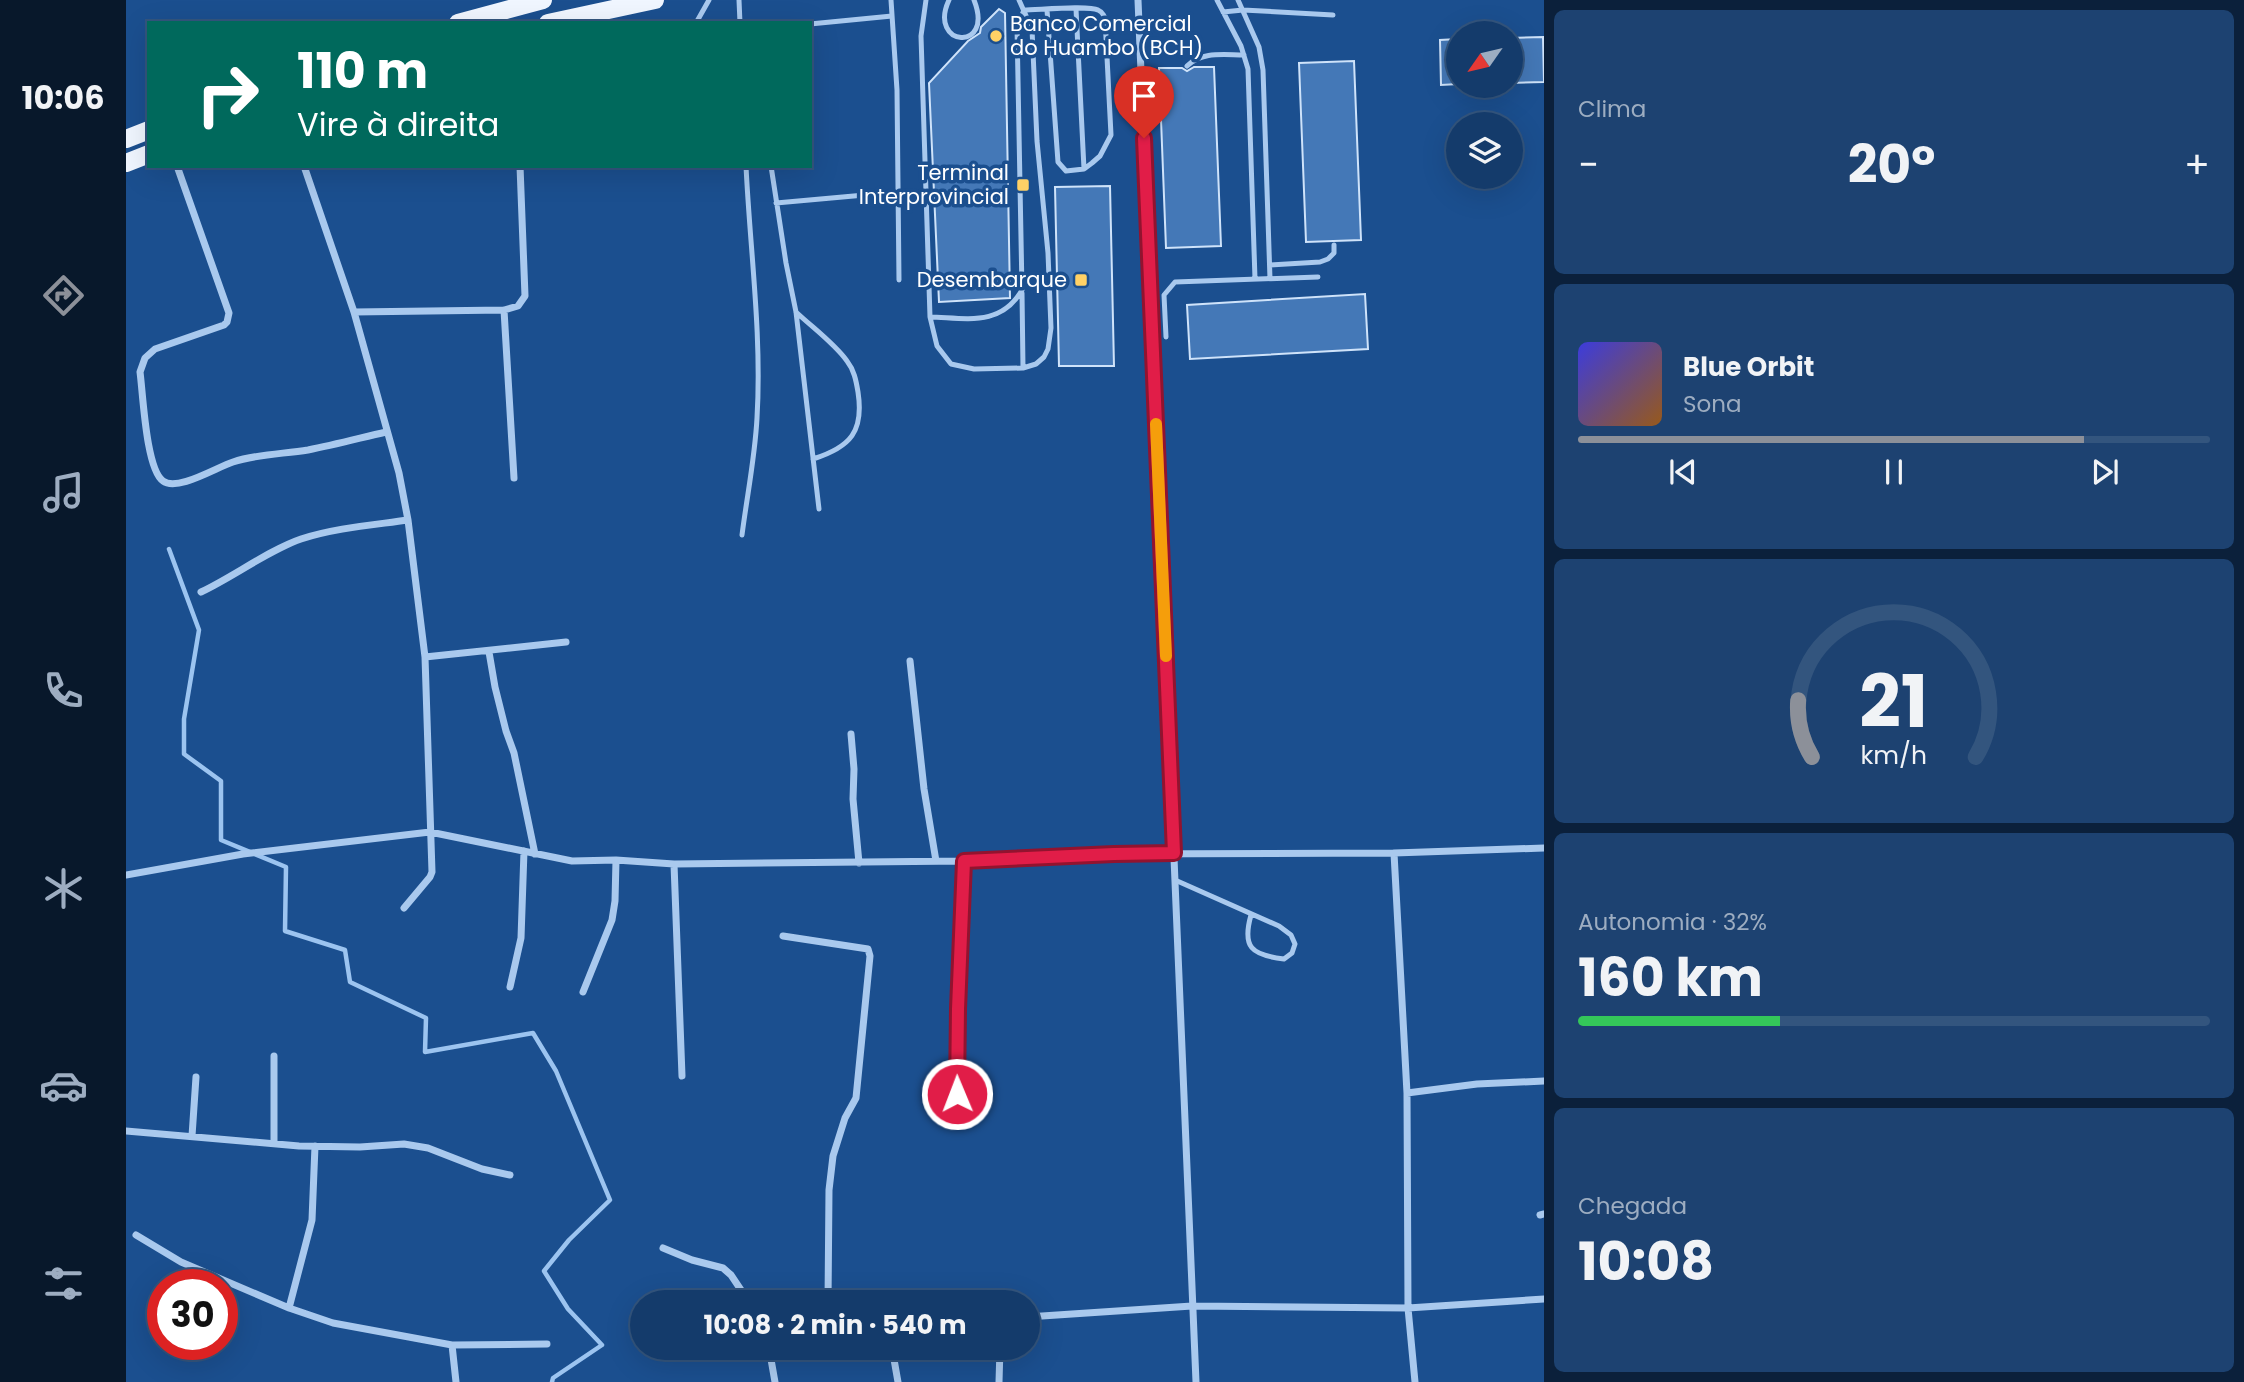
<!DOCTYPE html>
<html lang="pt">
<meta charset="utf-8">
<style>
:root{--surface:#143b6b;--page:#1d4271;--text:#f1f3f6;--muted:#9dadc1;--line:#33557e;--accent:#8c9099}
body{margin:0;font-family:Poppins,sans-serif;background:var(--page);color:var(--text);height:100vh;display:flex;flex-direction:column;font-size:26px;white-space:nowrap}
*{box-sizing:border-box;margin:0}
p{font-size:23px;color:var(--muted)}
.icon{flex:none;width:38px;height:38px;fill:none;stroke:currentColor;stroke-width:2;stroke-linecap:round;stroke-linejoin:round}
.map{position:relative;flex:1;overflow:hidden}
.panel{display:flex;flex-direction:column;gap:10px;padding:10px;background:#0b203b;width:700px}
.panel>*{flex:none}
.banner{position:absolute;left:21px;top:21px;width:665px;height:147px;border-radius:0px;box-shadow:0 7px 28px #0002,0 0 0 2px var(--line);background:#00695c;color:#fff;overflow:hidden}
.needle{width:46px;rotate:236deg}
.buttons{position:absolute;left:1320px;top:21px;display:grid;gap:14px}
.buttons a{display:grid;place-items:center;width:77px;height:77px;border-radius:50%;background:var(--surface);box-shadow:0 7px 28px #0002,0 0 0 2px var(--line);font-size:35px}
.speed{position:absolute;left:21px;top:1269px;display:flex;gap:14px;font-size:35px;font-weight:700;text-align:center}
.speed>*{display:grid;place-content:center;width:91px;height:91px;border-radius:50%;background:var(--surface);box-shadow:0 7px 28px #0002,0 0 0 2px var(--line);line-height:1}
.speed .limit{border:10px solid #d22;background:#fff;color:#111}
.pin{position:absolute;display:grid;place-items:center;width:60px;height:60px;color:#fff;margin:-72px -30px;border-radius:50% 50% 50% 0;rotate:-45deg;box-shadow:0 0 7px #0007}
.pin .icon{rotate:45deg}
.me{position:absolute;width:77px;margin:-38px;rotate:359deg;stroke-linejoin:round;filter:drop-shadow(0 0 5px #0008)}
.turn{display:flex;align-items:center;gap:24px;height:147px;padding:0 35px;font-size:32px}
.turn .icon{width:91px;height:91px;stroke-width:2.5}
.turn b{display:block;font-size:49px;line-height:60px}
.big{font-size:52px;font-weight:700;line-height:1.1}
.panel .tile{flex:1;display:flex;flex-direction:column;justify-content:center;gap:10px;min-width:0;padding:0 24px;border-radius:10px;background:var(--page)}
.panel .dial{align-items:center;gap:0}
.dial svg{height:182px;overflow:visible;fill:none;stroke:var(--line);stroke-width:7;stroke-linecap:round;text-anchor:middle}
.dial text{fill:var(--text);stroke:none}
.song{display:flex;align-items:center;gap:21px}
.cover{width:84px;height:84px;border-radius:10px;background:linear-gradient(135deg,hsl(240 70% 55%),hsl(30 70% 35%))}
.played{height:7px;border-radius:4px;background:linear-gradient(90deg,var(--accent) 80%,var(--line) 80%)}
.keys{display:flex;justify-content:space-around;direction:ltr}
.heat{display:flex;justify-content:space-between;align-items:center;font-size:38px;direction:ltr}
.charge{height:10px;border-radius:5px;background:linear-gradient(90deg,#34c759 32%,var(--line) 0)}
.trip{position:absolute;left:504px;top:1290px;width:410px;height:70px;border-radius:35px;background:var(--surface);box-shadow:0 7px 28px #0002,0 0 0 2px var(--line);font-weight:700;line-height:70px;text-align:center}
main{display:flex;flex:1;min-height:0}
.tab-bar{display:flex;flex-direction:column;width:126px;justify-content:space-around;align-items:center;background:#08182b;color:var(--muted)}
.tab-bar .icon{width:49px;height:49px}
.tab-bar .on{color:var(--accent)}
.tab-bar b{font-size:32px;color:var(--text)}
.map>svg:first-child{display:block}
.lines{fill:none;stroke-linecap:round;stroke-linejoin:round}
.stream{stroke:#9cc4f0;stroke-width:4.5}
.building{fill:#4478b7;stroke:#cfe3fa;stroke-width:2}
.service{stroke:#a9c9ee;stroke-width:5}
.minor{stroke:#a9c9ee;stroke-width:7}
.primary{stroke:#f0f6ff;stroke-width:18}
.route-casing{stroke:#92132f;stroke-width:18}
.route{stroke:#e11d48;stroke-width:12}
.slow{stroke:#f59e0b;stroke-width:12}
.poi-dot{fill:#ffd166;stroke:#1b4f8f;stroke-width:2.5}
.labels{text-anchor:middle;stroke-width:7;stroke-linejoin:round;paint-order:stroke}
.poi-label{font-size:21px;fill:#fff;stroke:#1b4f8f;text-anchor:end}
</style>
<main>
<nav class="tab-bar">
<b>10:06</b>
<svg class="icon on" aria-label="directions" viewBox="0 0 24 24"><path d="M12 3l9 9-9 9-9-9zM9 14v-3h6M13 9l2 2-2 2"/></svg>
<svg class="icon" aria-label="music" viewBox="0 0 24 24"><path d="M9 18V5l10-2v13"/><circle cx="6" cy="18" r="3"/><circle cx="16" cy="16" r="3"/></svg>
<svg class="icon" aria-label="phone" viewBox="0 0 24 24"><path d="M5 4h4l2 5-3 2q2 4 5 5l2-3 5 2v4C11 20 4 13 5 4z"/></svg>
<svg class="icon" aria-label="climate" viewBox="0 0 24 24"><path d="M12 3v18M4 7l16 10M4 17L20 7"/></svg>
<svg class="icon" aria-label="car" viewBox="0 0 24 24"><path d="M5 17H2v-5l4-1 3-4h7l3 4 3 1v5h-3M9 17h6M6 11h13"/><circle cx="7" cy="17" r="2"/><circle cx="17" cy="17" r="2"/></svg>
<svg class="icon" aria-label="filters" viewBox="0 0 24 24"><path d="M4 7h16M4 17h16"/><circle cx="9" cy="7" r="2"/><circle cx="15" cy="17" r="2"/></svg>
</nav>
<div class="map">
<svg width="1418" height="1382" viewBox="0 0 1418 1382">
<rect width="100%" height="100%" fill="#1b4f8f"/>
<g class="lines">
<path class="stream" d="M43 549 73 630 58 719V754L95 781V840L160 867 159 931 219 950 224 982 300 1018 299 1052 407 1033 430 1071 484 1200 443 1240 418 1271 442 1309 476 1345 427 1378 426 1382"/>
</g>
<path class="building" d="M873 9 879 13 884 298 813 302 803 83 842 41 854 33 855 27Z
M1417 37 1418 82 1384 83V38Z
M1332 39V84L1315 85 1314 40Z
M1228 61 1235 240 1180 242 1173 63Z
M1068 67H1088L1095 246 1040 248 1033 68H1056L1061 71Z
M984 186 988 366H933L929 187Z
M1239 294 1242 349 1064 359 1061 305Z"/>
<g class="lines">
<path class="service" d="M613 0 614 23
M765 0 771 90 773 280
M800 0 795 36 804 317 811 346 825 364 848 369 897 368 910 364 918 357 922 349 925 328 922 253 911 141 906 29 893 0
M823 0C801 47 869 53 848 0
M1091 0 1115 46 1122 69 1129 279
M1112 0 1133 47 1137 70 1144 279
M950 9 958 169
M898 10C911 10 963 5 972 10 977 12 976 13 979 18L985 135 974 156 966 163 958 169 940 171 932 162 921 10
M1097 12 1117 10 1207 15
M570 23 583 0
M684 24 766 16
M1061 66C1076 51 1098 55 1118 55
M645 166 660 263 670 312 693 509
M650 203 772 192
M1144 265 1194 262 1202 259 1208 253V245
M896 293 897 368
M670 312C687 328 708 343 721 361 728 370 730 380 732 392 738 431 725 447 687 459
M804 317C840 318 875 327 896 290L891 27 898 10
M1040 337 1038 295 1049 282 1192 277
M616 535C621 496 629 457 631 418 636 334 624 250 620 166
M1049 880 1153 926 1165 935 1169 944 1166 953 1158 959C1125 955 1116 947 1125 915"/>
<path class="minor" d="M1012 0 1070 1382
M51 166 103 313 101 322 98 325 29 349 19 358 14 372C17 394 20 469 37 481 51 492 91 467 107 462 131 454 157 454 182 450 208 445 234 438 260 432
M178 166 228 312 273 473 282 520 299 657 306 872 304 877 278 908
M378 310 388 478
M228 312 378 310 392 306 399 296 394 166
M75 592C107 577 143 550 175 539 209 528 247 525 282 520
M363 652 369 687 380 731 388 753 409 854
M299 657 440 642
M784 661 798 789 810 861
M725 734 728 769 727 799 733 863
M1268 853 1281 1093 1282 1308 1289 1382
M548 864 556 1076
M0 875 117 854 304 832 446 861 490 860 548 864 838 861 987 854 1268 853 1418 848
M657 936 742 949 744 956 730 1098 719 1118 707 1156 703 1190 702 1302
M384 987 395 938 398 851
M457 992 486 920 489 901 490 860
M1281 1093 1351 1084 1418 1081
M831 1094 832 1009 838 861
M0 1131 173 1146 234 1147 278 1144 302 1148 356 1169 384 1175
M66 1136 70 1077
M148 1143V1056
M1414 1215 1418 1214
M10 1235 55 1262 163 1308 207 1323 326 1345 421 1344
M537 1248 566 1260 597 1268 605 1275 623 1302
M163 1308 186 1220 189 1146
M901 1317 1066 1306 1282 1308 1418 1299
M512 1343H516
M326 1345 330 1382
M643 1348 649 1382
M766 1348 772 1382
M873 1382 874 1348"/>
<path class="primary" d="M332 23 417 0
M422 23 529 0
M0 139 23 130
M0 163 23 154"/>
</g>
<g class="lines">
<defs>
<path id="route" d="M831 1094 832 1009 838 861 988 854 1048 853 1018 138"/>
</defs>
<use href="#route" class="route-casing"/>
<use href="#route" class="route"/>
<path class="slow" d="M1030 424 1040 656"/>
</g>
<g class="poi-dot">
<circle cx="870" cy="36" r="7"/>
<rect x="890" y="178" width="14" height="14" rx="3.5"/>
<rect x="948" y="273" width="14" height="14" rx="3.5"/>
</g>
<g class="labels">
<g class="poi-label">
<text x="884" y="31" text-anchor="start">Banco Comercial<tspan x="884" dy="24">do Huambo (BCH)</tspan></text>
<text x="883" y="180">Terminal<tspan x="883" dy="24">Interprovincial</tspan></text>
<text x="941" y="287">Desembarque</text>
</g>
</g>
</svg>
<div class="buttons">
<a><svg class="needle" viewBox="-14 -14 28 28"><path d="M0-13l5 13h-10z" fill="#e53935"/><path d="M0 13l5-13h-10z" fill="#9dadc1"/></svg></a>
<a><svg class="icon" aria-label="layers" viewBox="0 0 24 24"><path d="M12 4l9 5-9 5-9-5zM3 14l9 5 9-5"/></svg></a>
</div>
<div class="speed"><div class="limit">30</div></div>
<div class="pin" style="left:1018px;top:138px;background:#d93025"><svg class="icon" aria-label="arrive" viewBox="0 0 24 24"><path d="M6 21V4h12l-3 4 3 4H6"/></svg></div>
<svg class="me" style="left:831px;top:1094px" viewBox="-20 -20 40 40"><circle r="17" fill="#e11d48" stroke="#fff" stroke-width="3"/><path d="M0-11L8 9 0 5-8 9z" fill="#fff"/></svg>
<div class="trip">10:08 · 2 min · 540 m</div>
<div class="banner">
<div class="turn"><svg class="icon" aria-label="right" viewBox="0 0 24 24"><path d="M7 20v-9h11M14 6l5 5-5 5"/></svg><div><b>110 m</b>Vire à direita</div></div>
</div>
</div>
<section class="panel">
<div class="tile"><p>Clima</p>
<div class="heat"><a>−</a><b class="big">20°</b><a>+</a></div>
</div>
<div class="tile">
<div class="song"><i class="cover"></i><div><b>Blue Orbit</b><p>Sona</p></div></div>
<div class="played"></div>
<div class="keys"><svg class="icon" aria-label="previous" viewBox="0 0 24 24"><path d="M18 5L8 12l10 7zM5 5v14"/></svg><svg class="icon" aria-label="pause" viewBox="0 0 24 24"><path d="M8 5v14M16 5v14"/></svg><svg class="icon" aria-label="next" viewBox="0 0 24 24"><path d="M6 5l10 7-10 7zM19 5v14"/></svg></div>
</div>
<div class="tile dial"><svg viewBox="0 0 100 80">
<path d="M14 69A42 42 0 1 1 86 69"/>
<path d="M14 69A42 42 0 0 1 8 44" stroke="#8c9099"/>
<text x="50" y="56" font-size="32" font-weight="700">21</text>
<text x="50" y="72" font-size="11">km/h</text>
</svg></div>
<div class="tile"><p>Autonomia · 32%</p><b class="big">160 km</b><div class="charge"></div></div>
<div class="tile"><p>Chegada</p><b class="big">10:08</b></div>
</section>
</main>
